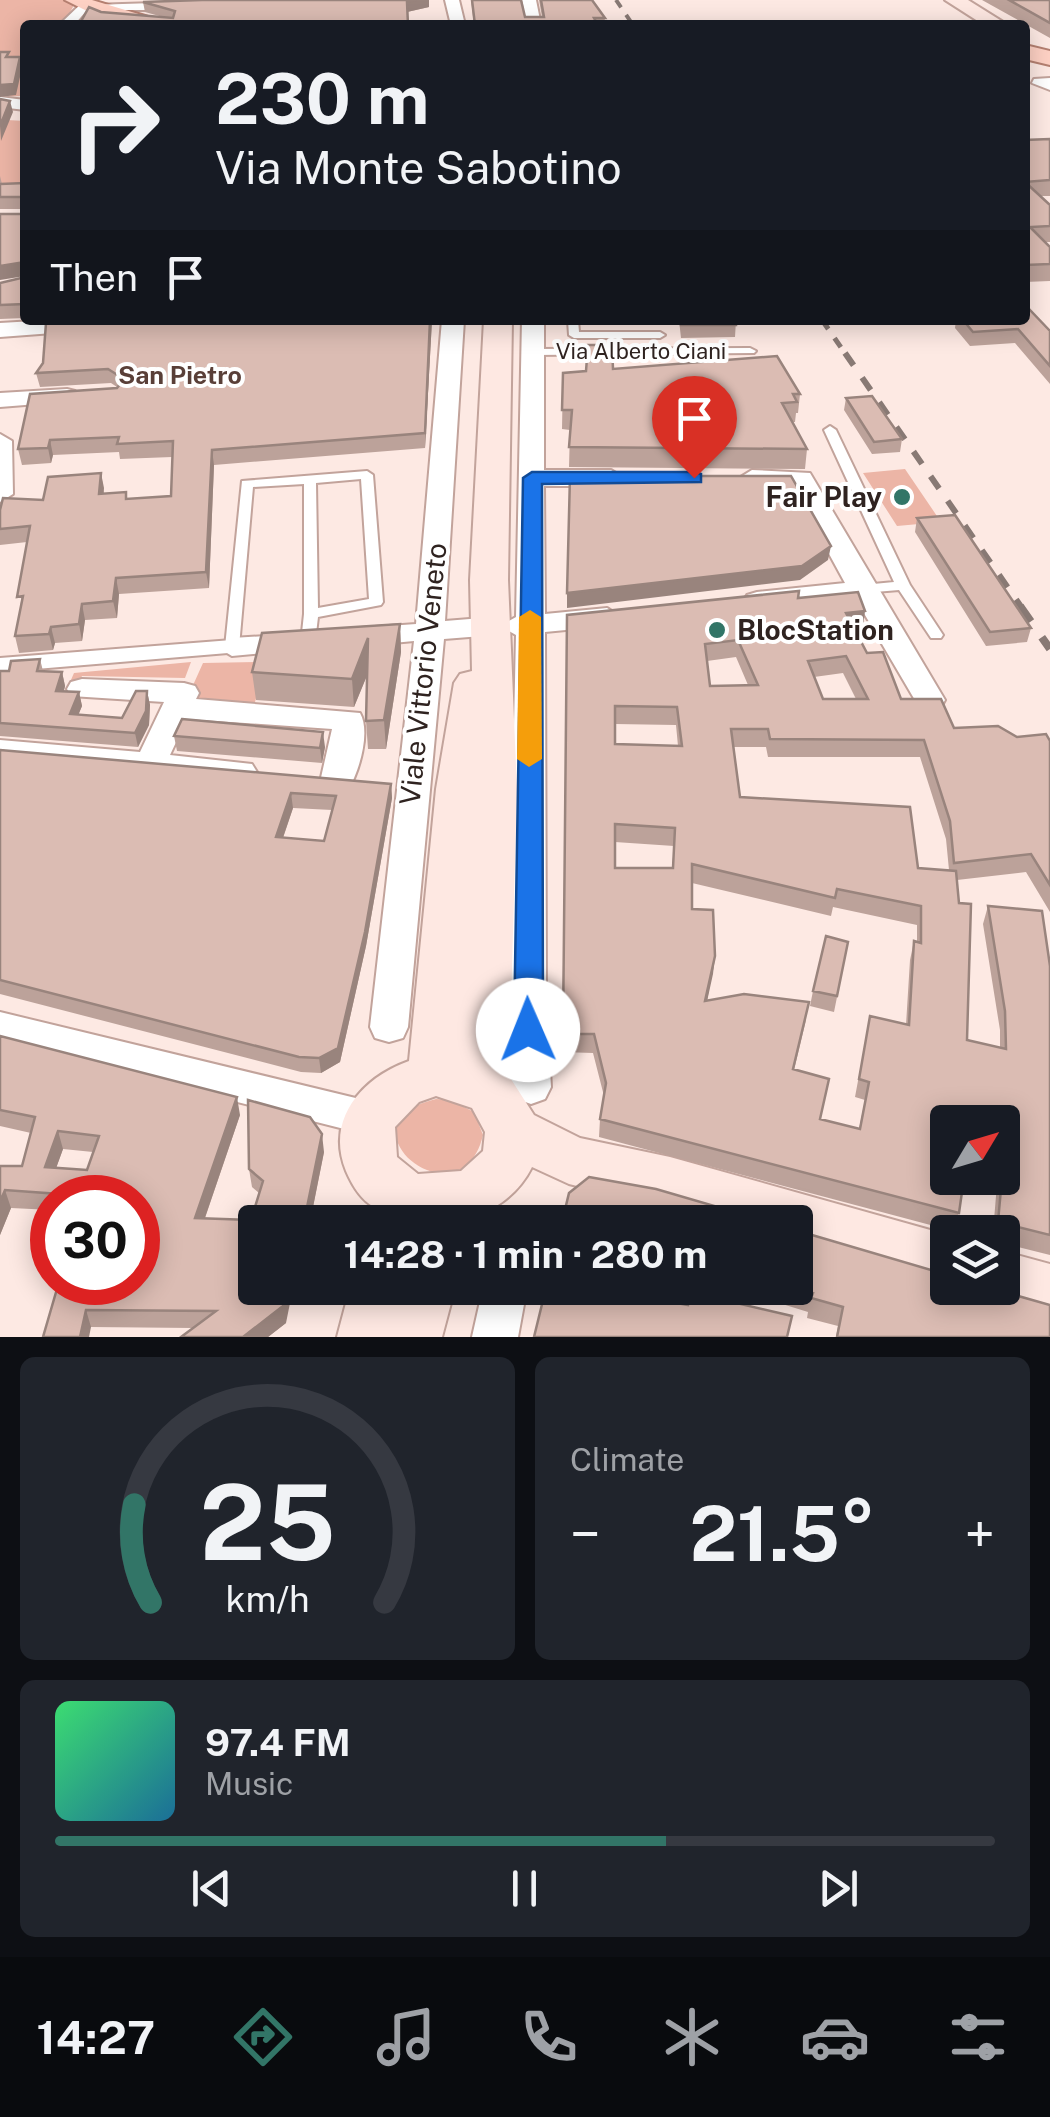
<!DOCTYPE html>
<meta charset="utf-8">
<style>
:root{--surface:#171b24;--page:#20242c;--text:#f1f3f6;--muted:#9ea1a6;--line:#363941;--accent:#327567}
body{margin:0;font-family:"Public Sans",sans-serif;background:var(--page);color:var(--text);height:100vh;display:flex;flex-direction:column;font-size:38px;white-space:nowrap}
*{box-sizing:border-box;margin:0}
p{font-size:32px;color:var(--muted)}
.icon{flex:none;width:55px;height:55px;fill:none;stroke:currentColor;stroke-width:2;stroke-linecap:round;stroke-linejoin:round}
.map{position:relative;height:1337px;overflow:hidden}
.details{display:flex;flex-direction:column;gap:20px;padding:20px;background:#0d0f14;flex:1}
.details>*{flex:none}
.top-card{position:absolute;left:20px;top:20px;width:1010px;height:305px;border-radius:10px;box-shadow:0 5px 25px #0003;background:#171b24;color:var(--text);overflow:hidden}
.needle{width:65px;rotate:52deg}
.buttons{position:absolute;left:930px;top:1105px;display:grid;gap:20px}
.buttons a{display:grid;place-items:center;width:90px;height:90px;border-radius:10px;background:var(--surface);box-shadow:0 5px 25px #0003;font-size:50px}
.speed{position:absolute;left:30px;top:1175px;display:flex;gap:20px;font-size:50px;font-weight:700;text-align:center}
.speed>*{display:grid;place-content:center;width:130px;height:130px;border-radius:50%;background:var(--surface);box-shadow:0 5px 25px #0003;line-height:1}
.speed .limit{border:15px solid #d22;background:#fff;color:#111}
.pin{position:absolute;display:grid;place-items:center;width:85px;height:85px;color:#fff;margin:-102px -42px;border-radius:50% 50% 50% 0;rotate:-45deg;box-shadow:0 0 10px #0007}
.pin .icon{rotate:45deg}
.me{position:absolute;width:110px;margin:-55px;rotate:359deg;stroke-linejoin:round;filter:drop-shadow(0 0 8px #0008)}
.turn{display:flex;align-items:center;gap:35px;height:210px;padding:0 30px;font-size:45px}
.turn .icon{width:130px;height:130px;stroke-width:2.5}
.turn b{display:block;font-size:70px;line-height:85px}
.then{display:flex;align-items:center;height:95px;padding:0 30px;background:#0003;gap:20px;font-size:38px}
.big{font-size:75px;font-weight:700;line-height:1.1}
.details .widget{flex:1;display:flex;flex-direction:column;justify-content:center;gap:15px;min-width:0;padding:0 35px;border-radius:15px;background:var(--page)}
.details .dial{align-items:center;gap:0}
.dial svg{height:260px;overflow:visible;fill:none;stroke:var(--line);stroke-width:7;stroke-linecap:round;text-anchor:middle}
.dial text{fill:var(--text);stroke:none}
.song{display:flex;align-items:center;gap:30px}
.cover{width:120px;height:120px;border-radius:15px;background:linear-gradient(135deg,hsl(140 70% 55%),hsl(200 70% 35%))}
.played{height:10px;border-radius:5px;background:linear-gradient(90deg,var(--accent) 65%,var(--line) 65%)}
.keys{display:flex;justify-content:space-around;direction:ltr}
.heat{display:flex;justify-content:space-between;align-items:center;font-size:55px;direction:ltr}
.details .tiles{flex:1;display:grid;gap:20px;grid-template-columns:1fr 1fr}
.widget:last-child{grid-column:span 2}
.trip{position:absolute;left:238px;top:1205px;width:575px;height:100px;border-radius:10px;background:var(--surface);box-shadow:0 5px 25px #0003;font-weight:700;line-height:100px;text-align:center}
.tab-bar{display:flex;height:160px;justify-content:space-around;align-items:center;background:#090b0e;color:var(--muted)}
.tab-bar .icon{width:70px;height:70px}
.tab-bar .current{color:var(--accent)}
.tab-bar b{font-size:45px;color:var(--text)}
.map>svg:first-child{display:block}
.green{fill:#ecb5a6}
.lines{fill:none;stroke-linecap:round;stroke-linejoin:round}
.service-casing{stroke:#c2a39b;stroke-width:4}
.pedestrian-casing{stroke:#c2a39b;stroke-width:4}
.minor-casing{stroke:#c2a39b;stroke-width:4}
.tertiary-casing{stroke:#c2a39b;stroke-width:4}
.secondary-casing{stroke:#c2a39b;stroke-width:4}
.primary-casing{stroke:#b58071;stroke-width:4}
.service{fill:#fff;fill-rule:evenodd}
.pedestrian{fill:#fff;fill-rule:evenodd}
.minor{fill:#fff;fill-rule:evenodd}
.tertiary{fill:#fff;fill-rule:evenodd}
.secondary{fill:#fee8e2;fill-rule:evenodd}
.primary{fill:#fed1c4;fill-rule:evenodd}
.rail-far3{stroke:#887974;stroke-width:4;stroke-dasharray:9 9;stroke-linecap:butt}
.rail-far2{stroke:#887974;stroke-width:5;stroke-dasharray:11 11;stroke-linecap:butt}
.rail-far1{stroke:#887974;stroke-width:6;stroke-dasharray:15 15;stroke-linecap:butt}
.rail{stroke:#887974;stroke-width:8;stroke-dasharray:19 19;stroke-linecap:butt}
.wall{fill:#bca29a;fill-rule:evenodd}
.shaded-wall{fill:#99847d}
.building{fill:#dbbcb3;stroke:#99847d;stroke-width:2.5;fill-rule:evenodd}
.route{fill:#1a73e8;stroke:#114b97;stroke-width:2.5}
.slow{fill:#f59e0b}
.poi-dot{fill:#327567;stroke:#fff;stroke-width:4}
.labels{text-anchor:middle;stroke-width:8;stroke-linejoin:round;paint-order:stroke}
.far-street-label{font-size:22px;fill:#2f2320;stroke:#fff}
.far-neighbourhood-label{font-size:25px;font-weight:bold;fill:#593f38;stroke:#fff}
.poi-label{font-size:28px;font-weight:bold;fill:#2f2320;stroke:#fff;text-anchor:end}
.street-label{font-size:28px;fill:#2f2320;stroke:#fff}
</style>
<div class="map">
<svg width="1050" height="1337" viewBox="0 0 1050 1337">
<rect width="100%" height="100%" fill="#fde9e3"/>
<path class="green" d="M0 0H67L74 5 63 25H25V87L20 96 0 97Z
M7 120 25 121V183L0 184V127Z
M905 469 941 522 897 526 863 473Z
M191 662 185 678 82 676 68 705H60L74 673Z
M256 662 262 675 254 706 185 703 203 663Z
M436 1099 450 1100 474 1112 483 1135C461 1229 332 1124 436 1099Z"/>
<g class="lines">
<defs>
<path id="service" d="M568 320H578L579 332H660L665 335 660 338H574L569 335Z
M750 348 756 351 754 353 533 355 527 352 533 349Z
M830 426 836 430 910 585 943 635 941 638H931L899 590 863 593 856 589 863 585 894 582 824 430Z
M367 471 373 475 383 602 381 605 318 617 315 642 308 646 303 645 301 642 304 614V484L253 487 239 647 237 650H227L225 647 242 481ZM361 479 369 599 318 608 316 483Z"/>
<path id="pedestrian" d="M232 640 240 642 243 647 240 652 0 672V658Z"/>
<path id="minor" d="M445 0H459L465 25H451Z
M522 0H536L541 25H527Z
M84 1 91 5 186 2 193 6 186 10H87L74 25H59Z
M0 97 25 100V110L0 107Z
M51 320H157L146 326 0 337V323Z
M442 320H464L445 621 482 618 496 627 482 636 444 639 408 1027 403 1038 389 1042 375 1038 370 1027 414 641 361 646 346 637 361 628 416 624Z
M522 320H544V470H611L624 478 611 486H544L545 614 607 608 621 617 607 626 545 632 546 1001 551 1087 545 1099 531 1104 517 1099 511 1087 508 1001 516 635 500 626 516 617Z
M67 389 75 391V401L0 407V393Z
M0 434 12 441 13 494 0 502Z
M752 470 810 473 945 700 941 707H919L855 598 747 607 743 601 747 595 757 592 845 583 792 486 743 483 739 478Z
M300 634 310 637 315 643 310 649 232 656 217 647 232 638Z
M82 679 184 683 195 686 199 693 196 699 360 713C371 732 359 772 348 790H324L320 782 332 729 187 719 170 755 252 764 257 772 252 780 241 783 0 760V740L140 752 164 702 71 696 67 689 71 682Z
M0 1012 368 1101 382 1106 388 1118 382 1130 368 1135 0 1042Z
M483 1288H527L518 1337H472Z"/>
<path id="tertiary" d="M1050 78V90L1032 83 1034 79Z"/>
<path id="secondary" d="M945 0H968L1008 25H984Z
M484 320H512L508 580 517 789 509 1076 534 1115 580 1138 670 1157 948 1235V1288H952L948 1289 795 1244V1222H724L569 1184 532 1167C504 1223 428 1240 374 1207 361 1200 352 1185 346 1171 325 1119 362 1078 409 1061L436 789 454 683 460 674 472 671 470 580ZM436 1096 472 1108 485 1132 483 1151 461 1171 418 1174 397 1157 395 1127 419 1102Z
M1002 1251 1050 1264V1320L981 1297 976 1288H1002Z
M350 1288H455L442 1337H337Z"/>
<path id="primary" d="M65 0H92L175 25 103 19Z
M1025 45 1050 51V65L1025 59Z"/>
</defs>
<use href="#service" class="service-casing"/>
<use href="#pedestrian" class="pedestrian-casing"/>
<use href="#minor" class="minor-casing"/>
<use href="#tertiary" class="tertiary-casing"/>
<use href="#secondary" class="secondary-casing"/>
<use href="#primary" class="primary-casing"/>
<use href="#service" class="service"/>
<use href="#pedestrian" class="pedestrian"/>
<use href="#minor" class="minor"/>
<use href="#tertiary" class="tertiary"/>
<use href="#secondary" class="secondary"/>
<use href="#primary" class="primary"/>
<path class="rail-far3" d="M616 0 633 25"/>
<path class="rail-far2" d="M822 320 847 356"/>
<path class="rail-far1" d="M845 353 1022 608"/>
<path class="rail" d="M1020 606 1050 649"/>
</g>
<path class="wall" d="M471 0H521L525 17H542L539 0H592L605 18 604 25H474Z
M982 0H1050V38Z
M143 2 429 7 407 12 408 25H79L101 12 163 17 145 12Z
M1050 139V196H1041L1050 205V242H1045L1050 247V281L1025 282V140Z
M0 176 2 184 25 183V209H0Z
M25 277V318L0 319V283Z
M86 320H432L425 448 214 465 209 588 119 594 117 618 85 620 82 641 55 643 53 650 19 653 15 636 20 611 27 542 0 545V510L43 500 101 473 104 494 128 499 171 496 172 457 120 459 119 452 53 455 51 463 22 465 18 449 117 387 111 383 40 387 36 373Z
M679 320H736L735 337 681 338Z
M956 320H1025L1050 331V384L1015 343 970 346 955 328Z
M613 369 800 394 798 413H796L795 422H792L807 449 805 469 569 467 570 430 562 429 563 373Z
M846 398 902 439 900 452 872 454 844 410Z
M917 518 1031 628 1027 642 986 646 915 532Z
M798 598 863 628 854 629 867 653 901 699 954 728 1050 741V912L1026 872 957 880 967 1040 1000 1048V1030L983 924 988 906 1050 966V1255L1002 1243V1232H993L997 1184 970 1178H1002V1122H948L959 1213 953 1231 599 1137 600 1119 604 1096 593 1053 562 1052 567 615ZM736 657 748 685 710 686 707 661ZM843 673 856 699H823L814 677ZM615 724 676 725 678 746 615 744ZM734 747H766L768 757H920L946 839 949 870 918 868 740 797ZM615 842 674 846 672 868H615ZM692 883 831 916 833 907 917 925V942L914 941 910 960 906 1025 870 1016 855 1097 865 1100 859 1129 821 1119 794 1070 806 1020 707 1001 715 956 692 909Z
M400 624 401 652 386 749H368L366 721 367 675 354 707 256 700 252 672Z
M40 659 43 671 62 672 65 686 64 691 79 692 82 706 78 715 122 718 147 691 150 705 149 725 138 747 0 736V671H9Z
M174 736 325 747 322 763 177 751Z
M0 750 391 784 392 798 366 946 340 1062 321 1073 301 1072 0 994ZM293 808 332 810 324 841 283 838Z
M848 942 834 1012 810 1006 813 991Z
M0 1036 240 1115 205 1218 251 1220 259 1193 252 1187 249 1169 324 1152 310 1222H255L286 1323 268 1337H181L193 1328 91 1327 43 1337 138 1198H52V1210L11 1208 0 1235V1166H22L31 1133 0 1126ZM63 1149 93 1152 87 1170 56 1168Z
M52 1218V1281H46L40 1263Z
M730 1288H795L1050 1337H836L838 1326 807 1318 808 1312Z"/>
<path class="shaded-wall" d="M416 0H429V7L407 12V2Z
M20 57 22 68 16 95 0 97V85Z
M10 101 13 112 1 141 0 126Z
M25 262V276L0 280V266Z
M430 320H432L425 448V433Z
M50 440 53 455 51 463 48 448Z
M212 450 214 465 209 588 206 572Z
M101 473 104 488 102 510 99 494Z
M831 546 828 560 800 580 567 608V593Z
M116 578 119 594 117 618 113 601Z
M82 604 85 620 82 641 79 624Z
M865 611 863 628 844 630 846 613Z
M400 624 401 652 386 749 384 720Z
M51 627 55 643 53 650 49 634Z
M368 638 371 666 354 707 352 679Z
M62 672 65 686 60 705 56 691Z
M147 691 150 705 149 725 138 747 135 733Z
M79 692 82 706 73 728 70 714Z
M323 732 325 747 322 763 320 748Z
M391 784 392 798 366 946 340 1062 321 1073 319 1058Z
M291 793 293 808 278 852 276 837Z
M715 956 713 974 703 1020 705 1001Z
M237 1097 240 1115 199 1235 195 1218Z
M58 1131 63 1149 50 1185 45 1167Z
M322 1134 324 1152 310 1222H304Z
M5 1190 11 1208 0 1235V1202Z
M287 1288H293L286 1323 268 1337H243Z
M86 1310 91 1327 89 1337H80Z"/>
<path class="building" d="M202 0H416L407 2 408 25H302L289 23 284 25H79L89 7 101 12 173 18 175 11 143 2Z
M472 0H521L525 17H544L541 0H592L605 18H594L598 25H475Z
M1009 0H1050V23Z
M0 52H9L6 57H20L14 84 0 85Z
M0 99 10 101 0 126Z
M1050 139V180L1025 182V140Z
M1025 182 1050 205V226L1030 227 1050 247V264L1025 265Z
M25 183V197H0V184Z
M0 214H25V266V262L0 266Z
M25 277V304L0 305V283Z
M1025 309H1029L1050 331V366L1018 329 973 332 963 320H1025Z
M86 320H430L425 433 212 450 206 572 116 578 113 601 82 604 79 624 51 627 49 634 15 636 23 596 17 597 30 526 0 529V510L3 498 43 500 48 477 101 473 99 494 126 492V499L171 496 173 441 117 444 119 437 50 440 48 448 18 449 30 394 117 388 124 379 108 369 36 373 43 363 46 323Z
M681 320H736V325H681Z
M588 345H612L613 369 777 356 800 394H793L797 402 782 403 807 449 569 447 572 410H562L563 373 586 371Z
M872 396 902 439 874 442 846 398Z
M570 476H791L831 546 802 566 567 593Z
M955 515 1031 628 990 632 917 518Z
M799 591 798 598 858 592 865 611 846 613 867 653 883 652 901 699H941L954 728 998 726 1017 737 1046 734 1050 741V885L1031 854 954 863 950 821 924 740 770 739 768 729H731L740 797 910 807 918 868 956 871 959 903 971 904 967 1040 1006 1049 1005 1011 988 906 1042 911 1050 966V1235L998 1222 1002 1178V1122H948V1178H964L959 1213 600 1119 606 1083 594 1034H563L567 615ZM738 640 758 685 710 686 705 644ZM846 656 868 699H823L808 661ZM615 706 677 707 682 746 615 744ZM615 824 675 828 673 868H615ZM692 864 835 898 837 889 921 906V943L914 941 909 1025 870 1016 859 1079 869 1082 860 1129 820 1119 829 1079 793 1069 809 1002 744 994 705 1001 715 956 713 910 692 909Z
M400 624 384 720 366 721 368 638 352 679 252 672 262 633Z
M40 659 37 671 62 672 56 691 79 692 70 714 122 718 136 691H147L146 711 135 733 0 723V671H9L11 661Z
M182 719 323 732 320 748 174 736Z
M0 750 391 784 365 932 338 1048 319 1058 299 1057 0 980ZM291 793 336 796 324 841 276 837Z
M826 936 848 942 837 996 813 991Z
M0 1036 237 1097 195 1218 251 1220 263 1181 249 1169 248 1100 310 1117 322 1134 304 1222H255V1288H287L283 1306 243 1337H181L216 1311 86 1310 80 1337H43L59 1282H138V1198H58L59 1194 5 1190 0 1202V1166H22L35 1117 0 1110ZM58 1131 99 1136 87 1170 45 1167Z
M589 1177 656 1189 769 1222H562L569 1193Z
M52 1218V1264L40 1263Z
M795 1230 948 1275V1288H990L1050 1305V1337H837L843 1307 811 1298 813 1293 794 1288Z
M546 1288H622L620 1293 688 1305 690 1292 792 1316 787 1337H534Z"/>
<path class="route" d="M694 472 701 474V482L542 484 543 1030 539 1038H518L514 1030 523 478 532 472Z"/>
<path class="slow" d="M530 610 541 617 542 759 529 767 517 759 519 617Z"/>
<g class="poi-dot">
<circle cx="902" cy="497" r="10"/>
<circle cx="717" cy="630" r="10"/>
</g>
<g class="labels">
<g class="far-street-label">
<text x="641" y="359">Via Alberto Ciani</text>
</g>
<g class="far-neighbourhood-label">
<text x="180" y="384">San Pietro</text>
</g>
<g class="poi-label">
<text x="882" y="507">Fair Play</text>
<text x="737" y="640" text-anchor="start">BlocStation</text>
</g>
<g class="street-label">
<text transform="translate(423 674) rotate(-84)" y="10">Viale Vittorio Veneto</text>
</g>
</g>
</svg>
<div class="buttons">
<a><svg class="needle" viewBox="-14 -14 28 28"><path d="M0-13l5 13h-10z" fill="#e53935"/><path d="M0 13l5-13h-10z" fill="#9ea1a6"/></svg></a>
<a><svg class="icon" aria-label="layers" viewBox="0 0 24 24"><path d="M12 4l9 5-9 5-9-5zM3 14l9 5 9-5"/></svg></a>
</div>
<div class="speed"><div class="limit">30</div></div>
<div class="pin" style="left:694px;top:478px;background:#d93025"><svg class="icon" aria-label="arrive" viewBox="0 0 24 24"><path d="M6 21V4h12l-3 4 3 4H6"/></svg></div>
<svg class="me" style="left:528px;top:1030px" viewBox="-20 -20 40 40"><circle r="19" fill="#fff"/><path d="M0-13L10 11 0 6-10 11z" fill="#1a73e8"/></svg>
<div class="trip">14:28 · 1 min · 280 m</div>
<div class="top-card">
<div class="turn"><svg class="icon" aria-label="right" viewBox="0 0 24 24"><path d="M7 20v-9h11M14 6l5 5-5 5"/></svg><div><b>230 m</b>Via Monte Sabotino</div></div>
<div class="then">Then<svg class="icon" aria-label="arrive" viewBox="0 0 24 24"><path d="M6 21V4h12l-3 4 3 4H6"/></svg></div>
</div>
</div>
<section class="details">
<div class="tiles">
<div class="widget dial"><svg viewBox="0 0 100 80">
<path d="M14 69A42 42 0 1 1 86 69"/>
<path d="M14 69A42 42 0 0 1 9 39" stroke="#327567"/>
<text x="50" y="56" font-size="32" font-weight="700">25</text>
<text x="50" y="72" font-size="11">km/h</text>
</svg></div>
<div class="widget"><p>Climate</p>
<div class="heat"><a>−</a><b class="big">21.5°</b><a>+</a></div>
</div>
<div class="widget">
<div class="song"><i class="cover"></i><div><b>97.4 FM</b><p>Music</p></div></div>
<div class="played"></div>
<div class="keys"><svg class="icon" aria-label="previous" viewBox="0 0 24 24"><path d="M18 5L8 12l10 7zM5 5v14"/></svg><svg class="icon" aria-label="pause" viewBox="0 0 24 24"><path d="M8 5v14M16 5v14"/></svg><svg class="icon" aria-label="next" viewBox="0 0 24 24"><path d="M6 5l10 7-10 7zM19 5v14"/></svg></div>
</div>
</div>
</section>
<nav class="tab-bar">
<b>14:27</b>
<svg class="icon current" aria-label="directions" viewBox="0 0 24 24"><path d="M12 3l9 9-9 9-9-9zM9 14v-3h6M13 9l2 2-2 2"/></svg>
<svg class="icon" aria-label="music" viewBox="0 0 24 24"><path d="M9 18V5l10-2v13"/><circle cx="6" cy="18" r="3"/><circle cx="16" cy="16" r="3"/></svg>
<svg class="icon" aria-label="phone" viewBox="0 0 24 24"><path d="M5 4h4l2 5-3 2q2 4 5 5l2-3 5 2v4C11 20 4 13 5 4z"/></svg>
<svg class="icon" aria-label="climate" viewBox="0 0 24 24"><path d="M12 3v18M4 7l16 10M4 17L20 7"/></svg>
<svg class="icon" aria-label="car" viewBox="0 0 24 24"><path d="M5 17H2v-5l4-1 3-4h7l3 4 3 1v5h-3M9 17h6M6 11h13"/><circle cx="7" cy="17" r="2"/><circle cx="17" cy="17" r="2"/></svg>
<svg class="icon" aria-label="filters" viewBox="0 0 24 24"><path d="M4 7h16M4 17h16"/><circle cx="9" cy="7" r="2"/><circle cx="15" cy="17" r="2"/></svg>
</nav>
